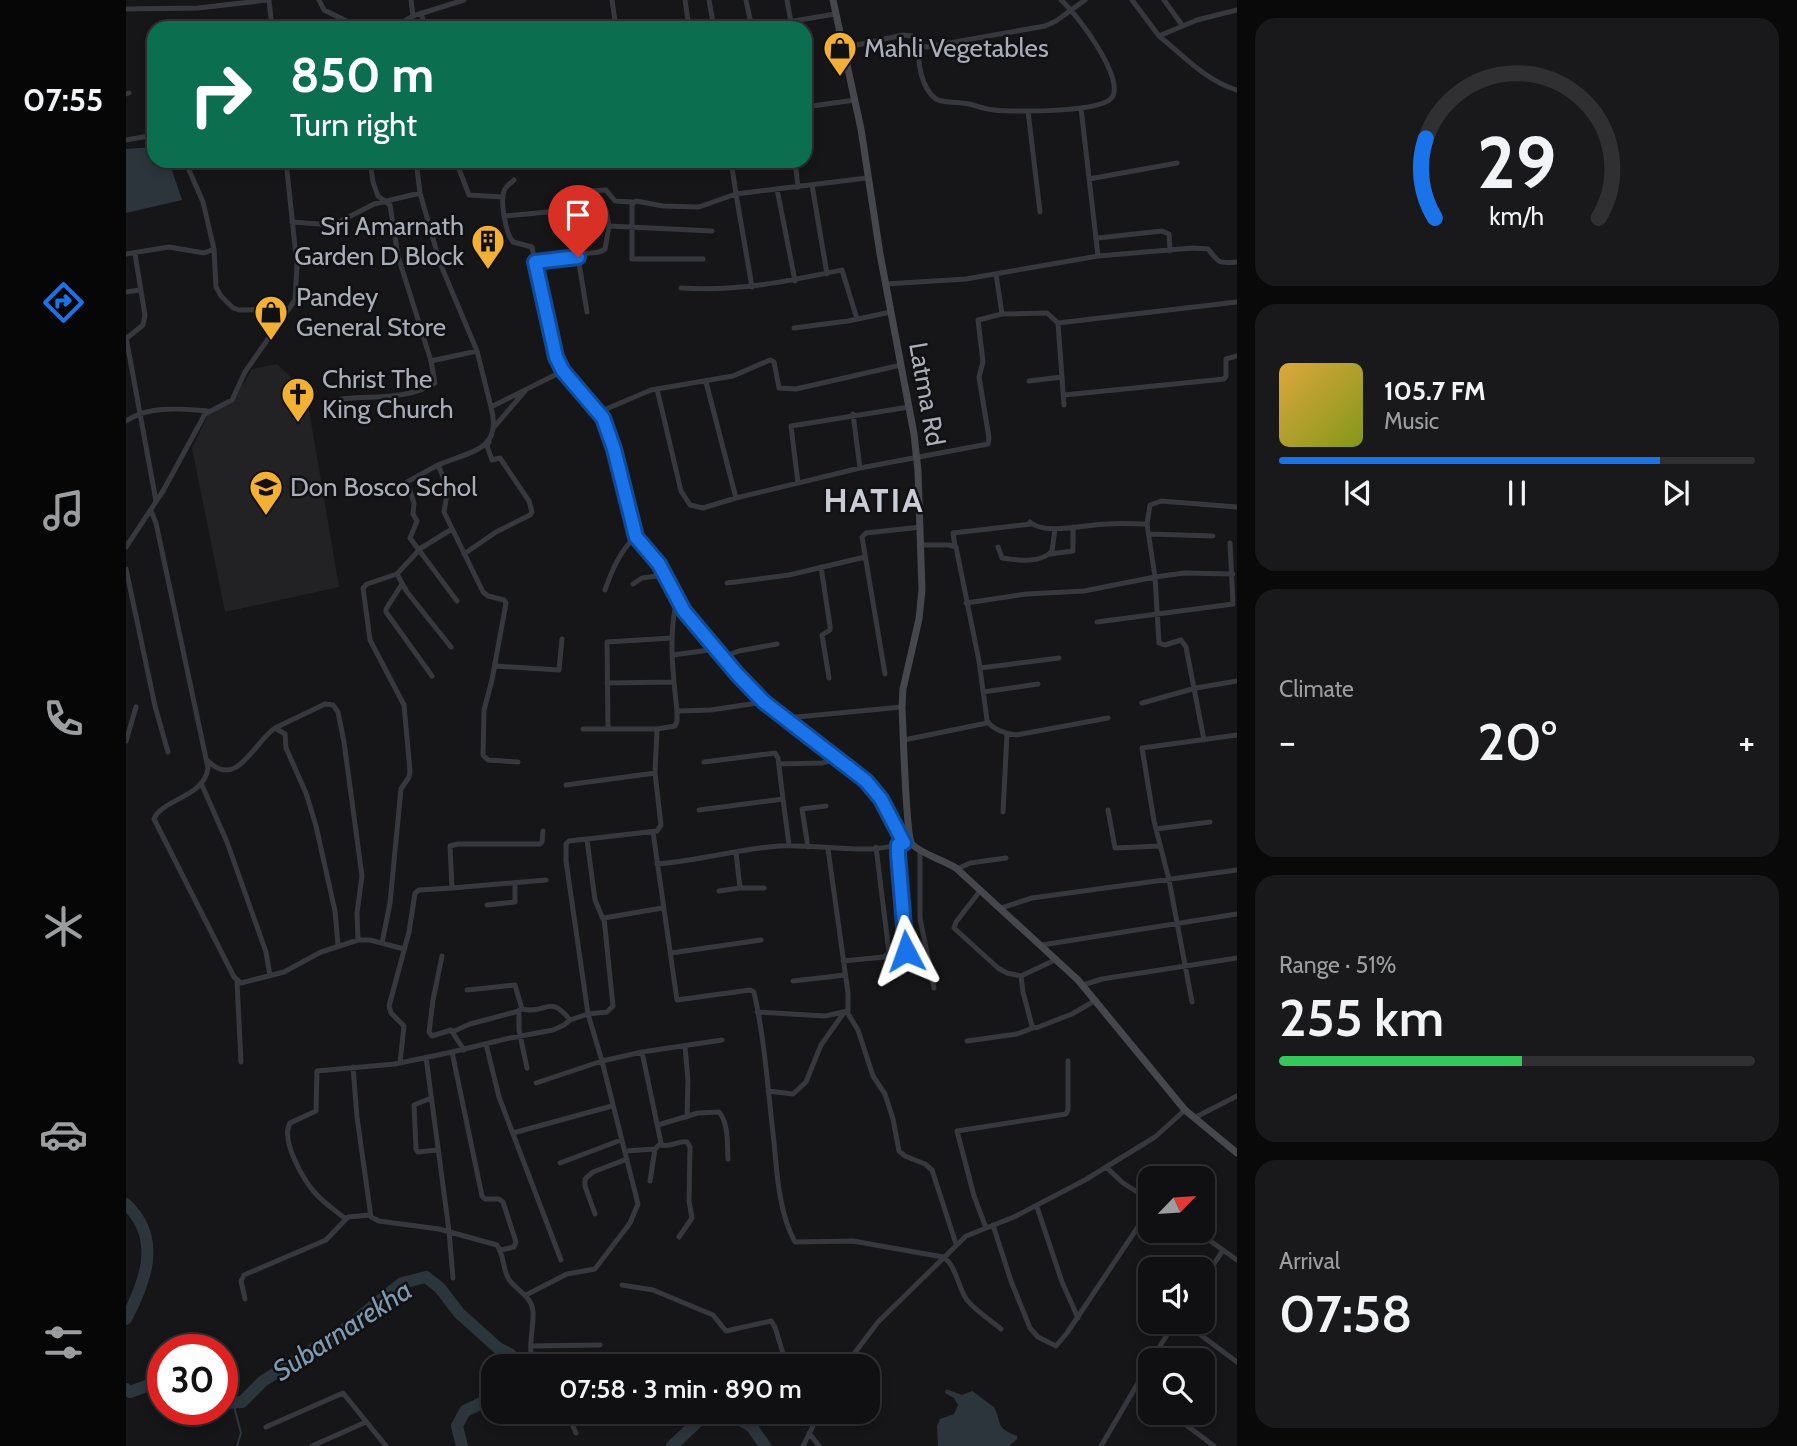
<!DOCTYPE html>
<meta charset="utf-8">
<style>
:root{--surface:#101012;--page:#19191b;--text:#f1f3f6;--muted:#9c9d9f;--line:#303032;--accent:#1a73e8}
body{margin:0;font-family:Cabin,sans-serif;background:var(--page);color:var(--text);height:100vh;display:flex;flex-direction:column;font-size:26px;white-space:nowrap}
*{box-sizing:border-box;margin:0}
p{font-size:23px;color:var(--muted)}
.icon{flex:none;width:38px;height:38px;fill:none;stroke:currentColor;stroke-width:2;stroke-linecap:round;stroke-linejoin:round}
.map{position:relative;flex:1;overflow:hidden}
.drawer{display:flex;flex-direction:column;gap:18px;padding:18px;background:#09090a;width:560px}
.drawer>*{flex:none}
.top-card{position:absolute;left:21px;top:21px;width:665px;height:147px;border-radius:21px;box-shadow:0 4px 10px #0003,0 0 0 2px var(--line);background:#0b6e4f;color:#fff;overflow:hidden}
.needle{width:46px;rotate:65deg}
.buttons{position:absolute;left:1012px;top:1166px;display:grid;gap:14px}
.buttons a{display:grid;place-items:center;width:77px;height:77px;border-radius:14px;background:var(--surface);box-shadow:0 4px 10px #0003,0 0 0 2px var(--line);font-size:35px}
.speed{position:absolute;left:21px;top:1334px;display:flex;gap:14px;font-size:35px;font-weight:700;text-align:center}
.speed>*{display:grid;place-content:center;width:91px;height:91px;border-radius:50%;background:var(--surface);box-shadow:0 4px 10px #0003,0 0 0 2px var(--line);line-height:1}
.speed .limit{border:10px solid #d22;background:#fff;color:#111}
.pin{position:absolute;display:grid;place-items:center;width:60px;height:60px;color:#fff;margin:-72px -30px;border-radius:50% 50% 50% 0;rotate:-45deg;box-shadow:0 0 7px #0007}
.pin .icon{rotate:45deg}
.me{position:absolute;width:77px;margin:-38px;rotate:356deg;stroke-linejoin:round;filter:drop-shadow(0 0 5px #0008)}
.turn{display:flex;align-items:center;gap:24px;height:147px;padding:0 28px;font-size:32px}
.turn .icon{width:91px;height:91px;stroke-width:2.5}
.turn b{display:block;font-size:49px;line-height:60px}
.big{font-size:52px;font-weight:600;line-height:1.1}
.drawer .card{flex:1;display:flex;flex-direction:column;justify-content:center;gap:10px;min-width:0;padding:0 24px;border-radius:21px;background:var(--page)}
.drawer .dial{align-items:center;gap:0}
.dial svg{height:182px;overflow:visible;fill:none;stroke:var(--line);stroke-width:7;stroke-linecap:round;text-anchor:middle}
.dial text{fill:var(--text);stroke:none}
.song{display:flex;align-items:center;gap:21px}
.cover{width:84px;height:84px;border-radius:10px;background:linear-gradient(135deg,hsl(40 70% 55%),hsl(70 70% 35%))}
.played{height:7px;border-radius:4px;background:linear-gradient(90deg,var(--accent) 80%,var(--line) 80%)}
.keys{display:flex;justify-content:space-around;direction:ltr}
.heat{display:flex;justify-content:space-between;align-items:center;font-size:38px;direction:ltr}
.charge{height:10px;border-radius:5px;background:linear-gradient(90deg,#34c759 51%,var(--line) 0)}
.trip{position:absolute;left:355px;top:1354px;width:399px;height:70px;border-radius:21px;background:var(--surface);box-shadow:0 4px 10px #0003,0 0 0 2px var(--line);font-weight:600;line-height:70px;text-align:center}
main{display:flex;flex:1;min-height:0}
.dock{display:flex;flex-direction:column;width:126px;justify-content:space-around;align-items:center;background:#060607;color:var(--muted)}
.dock .icon{width:49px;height:49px}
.dock .current{color:var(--accent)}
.dock b{font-size:32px;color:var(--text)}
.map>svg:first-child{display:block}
.built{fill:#222225}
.water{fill:#2c353c}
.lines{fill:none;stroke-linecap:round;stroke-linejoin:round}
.stream{stroke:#2c353c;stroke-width:2}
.river{stroke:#2c353c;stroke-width:12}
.street{stroke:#37383d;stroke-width:5}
.secondary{stroke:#45474d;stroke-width:7}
.route-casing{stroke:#114b97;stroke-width:18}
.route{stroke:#1a73e8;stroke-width:12}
.labels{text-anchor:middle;stroke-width:5;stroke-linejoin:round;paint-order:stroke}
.poi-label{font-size:26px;fill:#a8adb8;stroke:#111113;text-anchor:start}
.street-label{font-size:26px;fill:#a8adb8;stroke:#111113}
.water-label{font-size:28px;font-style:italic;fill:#7f9bb3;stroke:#111113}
.district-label{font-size:33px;font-weight:bold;letter-spacing:2px;fill:#c9ccd4;stroke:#111113}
</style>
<main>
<nav class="dock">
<b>07:55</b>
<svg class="icon current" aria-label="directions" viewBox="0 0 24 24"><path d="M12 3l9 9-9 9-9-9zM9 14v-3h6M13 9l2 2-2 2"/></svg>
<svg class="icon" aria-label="music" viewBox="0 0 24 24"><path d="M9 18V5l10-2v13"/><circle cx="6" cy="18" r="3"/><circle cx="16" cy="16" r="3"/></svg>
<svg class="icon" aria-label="phone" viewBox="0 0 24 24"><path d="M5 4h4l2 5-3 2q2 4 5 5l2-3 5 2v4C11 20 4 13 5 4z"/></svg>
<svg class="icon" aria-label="climate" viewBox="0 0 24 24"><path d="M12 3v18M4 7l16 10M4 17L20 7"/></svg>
<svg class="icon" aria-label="car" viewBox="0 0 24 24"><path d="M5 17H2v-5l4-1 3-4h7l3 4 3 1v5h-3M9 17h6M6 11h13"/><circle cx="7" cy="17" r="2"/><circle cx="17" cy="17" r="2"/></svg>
<svg class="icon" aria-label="filters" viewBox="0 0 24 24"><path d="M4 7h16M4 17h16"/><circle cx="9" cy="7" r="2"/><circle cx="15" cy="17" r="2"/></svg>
</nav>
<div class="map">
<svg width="1111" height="1446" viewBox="0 0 1111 1446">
<rect width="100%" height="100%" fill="#161618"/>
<path class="built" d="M151 364 180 392 213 587 99 612 66 448 83 413 106 403 126 369Z"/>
<path class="water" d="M28 147V161H43L56 200 0 213V149Z
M820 1389 836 1395 846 1391C853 1395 860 1402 868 1407 877 1424 868 1427 891 1436V1439L883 1446H812L811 1426 814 1419 828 1414 832 1405 828 1398 819 1393Z"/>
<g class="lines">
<path class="stream" d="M107 1403 115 1433 111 1446"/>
<path class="river" d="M0 1204C36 1238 20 1281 0 1319
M0 1389 4 1392 37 1380
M96 1403 116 1402 137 1381 219 1329 276 1283 300 1277 314 1288 333 1313 372 1348 384 1354 391 1362 389 1367
M602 1412 626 1427 639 1446
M336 1446 331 1426 339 1411 368 1397
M546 1446 582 1412"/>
<path class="street" d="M143 0 146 28
M193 0 198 10 235 28
M285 0 287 16
M486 0 490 28
M559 0 563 28
M583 0 588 28
M620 0 626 28
M661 0 666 28
M1006 0 1033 36 1071 20 1111 10
M1038 0 1056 25
M0 9 72 8 142 0
M295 13 299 28
M267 28 287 16 338 0
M444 28 489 21
M518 28 562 22
M626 28 709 14
M1033 36C1058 56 1080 81 1111 90
M794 45C790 61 796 89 810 99 817 103 829 102 837 103 847 104 857 109 868 110 886 112 980 113 987 96 996 74 951 14 935 0
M717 48 777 35 786 36 795 46 801 47 919 26 930 21 959 0
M679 91 682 107
M0 94 3 93
M679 107 729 100
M955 108 972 256
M902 111 914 212
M0 140 28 135
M59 161 77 202 88 249 90 287 95 296 107 308 113 310 163 309
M244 161 247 182 252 196 264 205 272 256 305 361
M290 161 294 193 314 263 351 351 365 407
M327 161 331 164 343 195 377 197
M669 161 672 187
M963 179 1051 163
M388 180C385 183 381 185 379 189 373 199 380 234 387 242L406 247 409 262
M686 185 701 274
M651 189 669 281
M448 210 447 193 449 192 480 190 489 201 506 202
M379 216 464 208 480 210 483 226 479 249C471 256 459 250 452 257
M166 222 207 225 248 204 294 193
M483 226 586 231
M972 238 1036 231 1043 234 1044 251
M0 254 43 247 78 253 88 249
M577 259H506V204L510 201 537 206 573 207 610 194 605 161
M870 274 876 314 921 313 932 323 938 405
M760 284 840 279 972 256 1067 248 1082 249C1094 264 1092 263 1111 262
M626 287 610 194 741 178
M555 288C611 292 663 281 716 270L731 319
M0 292 14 290
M461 312 452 257 409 262 430 357 437 371 477 418 488 449 510 536 533 564 559 611 638 702
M932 323 1111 302
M668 328 722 321 765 312
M0 337 30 501
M1 338 17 325 19 315 9 254
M903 381 936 377
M580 382 610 498
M531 389 555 491 564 505 577 508 610 498 734 468 862 444 863 438 853 377 857 362 852 320 876 314
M938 395 1098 379 1100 376V359L1111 356
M215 399C248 395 278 401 309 383L305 361 351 351
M473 412 525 390 607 376 644 360 648 362 653 388 670 389 775 365
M727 414 734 468
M0 421C23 405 55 409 82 411
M369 426 399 391
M312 465 281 482 288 503 287 514 291 521 284 538 331 601
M672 483 665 426 783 407
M25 511 30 523 82 768C78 798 37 798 28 819L108 977 115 983 158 972 195 952 232 940H244L278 949
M904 522C919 536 961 524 981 524 995 523 1008 524 1021 524L1024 505 1035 501 1111 507
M1021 524 1029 577 1058 573 1107 574
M1023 534 1087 536
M796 545H823L830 547 853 661 861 720C865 729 880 734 890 735L982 718
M829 546 827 533 905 524
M0 547 37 491 79 414 106 400 119 372 169 300 171 266 160 161
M872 547 876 558C891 560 915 564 926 551L929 529
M338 554 370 532 404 515 406 512 403 501 374 458 366 460 361 446 363 442
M924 554 947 551V527
M695 567 704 626V630L696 635 703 678
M0 569 29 706 42 752
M601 583 663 575 739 557
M276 584 260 609V612L306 676
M507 584 516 578 540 575
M479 590C486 570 494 551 510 536
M840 603 900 594 958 591 1029 577 1033 643 1039 645 1055 640 1060 647 1078 740
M971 622 1107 604 1104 543
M325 647 281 592 271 574 295 548 326 529
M547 655 590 649
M597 657 613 651 651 644
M369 666 433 670 436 639
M854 668 933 658
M759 674 736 537 740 533 795 527
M481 683 547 682
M857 692 912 684
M1016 703 1070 688 1111 681
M551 711C547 674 542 635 551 599
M660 718 776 707
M482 727 481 642 546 638
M149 728 199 704 207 705 212 712 218 742 236 876 231 913 232 940
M457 729H531L529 773
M531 729 549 726 551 721V711L585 710 638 702 740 781 755 799 778 843
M778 740 861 723
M0 741 10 707
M82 761C111 790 128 742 149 728L159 734 160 748 180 793 190 826 209 911 212 945
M392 762 362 760 357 755 358 710 366 680 380 603 378 600 362 596 357 592 318 512 322 488 312 465C344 451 377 451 365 407L437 371
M578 762 649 753 652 758 657 799
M653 764 696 763 712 759
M75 783 101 842 140 952 144 976
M440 785 529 773 535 825 531 831 443 841 440 844V861L462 1014 481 1012 487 1006 478 918 536 908
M573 810 657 799 663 845
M982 810 989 848 1034 846
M877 812 881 734
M1030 829 1084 822
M527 832 551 1000 624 990 628 992C639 1041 642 1092 648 1142 651 1174 653 1213 669 1242L727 1241 817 1257C831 1266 831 1286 841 1300 850 1311 864 1320 875 1329
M461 840 469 900 477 919
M772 845 781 965
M682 847 676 809 700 806
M794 850V918L808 988
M610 852 614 888H638
M531 864C572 861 612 849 653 846 695 843 739 857 781 842
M831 869 844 863 880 858
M326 888 420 880
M593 891 614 888
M854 891 830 922 828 928 872 968 881 973 895 976
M361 905 389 902V883
M875 908 906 898 1111 870
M256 943 264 903 275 789 283 777 284 771 278 705 244 640 237 588 241 584 271 574
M916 945 1111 914
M545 953 635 940
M316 956 307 1000 303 1032 306 1036 325 1030 338 1050
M931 959 895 976 897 992 906 1026 910 1028 946 1014 970 1000
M717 961 758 957 763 953 750 847
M667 981 719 975
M111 982 115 1062
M957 985 976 979 1111 958
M341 990 389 985 396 1009C421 1015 423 993 444 1020
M1066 1002 1043 880 1028 821 1016 748 1111 735
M393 1010V1030L401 1068
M631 1012 699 1016 722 1011V993L702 849
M721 1012 732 1030 747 1076 759 1094 767 1119 773 1151 779 1156 799 1164 806 1170 830 1244
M326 1032 344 1024 393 1011
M841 1041 891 1034 907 1028
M360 1044 373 1097 435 1260
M559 1047 562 1080 561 1117
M326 1052 356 1196 359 1199H373L377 1202 390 1242 388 1247 375 1250
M300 1057 323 1231 327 1278
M274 1063 278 1026 265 1013 263 1006 283 932 289 893 293 890 326 888 324 846 332 844H414L416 842 417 831
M227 1067 231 1117 245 1217 253 1221 313 1229 371 1245C379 1256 376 1271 384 1281 393 1292 406 1297 407 1312 408 1330 400 1350 409 1367
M642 1091 667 1094 680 1082 695 1045 717 1014
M305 1098 288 1105 290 1149 292 1152 311 1150
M1068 1118 1111 1096
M532 1125 572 1113 593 1112C603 1124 601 1144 602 1159
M387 1133 486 1106
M535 1145C545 1148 552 1140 561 1142L564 1147 563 1201 566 1218 553 1237
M499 1151 529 1149 535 1143 516 1052
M434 1163 495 1140
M980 1167 997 1183 1024 1200
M524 1181 529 1149
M911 1207 936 1282 952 1318
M469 1214 459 1186V1179L467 1172 501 1159
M220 1219C210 1211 198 1203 190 1194 178 1181 154 1140 164 1123L190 1111 191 1071 269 1064 326 1052 384 1038 427 1030 438 1025 444 1020 462 1014 476 1061 516 1052 596 1040
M867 1225 885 1281 904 1328 912 1337 930 1346 941 1333 1024 1209
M860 1228 848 1196 831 1131 940 1114 942 1110V1061
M1069 1230 1111 1260
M1076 1282 1097 1250
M496 1285 527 1290 587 1315 600 1331 645 1321 649 1327 661 1367
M400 1295 441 1274 469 1269 504 1223 512 1204 476 1061 410 1083
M119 1299 115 1281 118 1275 200 1240 222 1217 244 1215
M1056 1321 1111 1362
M405 1346 474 1345
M1025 1360 1050 1321
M1024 1361 1012 1383 1024 1397
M718 1367 752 1322 840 1236 888 1217 959 1180 1029 1137 1059 1110
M446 1412V1424L450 1433
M1043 1412 1088 1446
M140 1427 217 1393 260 1446
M683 1433 693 1446
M186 1446 240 1422
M677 1446 694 1412
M975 1446 1012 1383"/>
<path class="secondary" d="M707 0 735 129 754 254 788 434 792 471 796 590 793 619 777 689 776 707C777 726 780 837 786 844 795 854 818 860 830 868L952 980 1059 1110 1111 1153"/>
</g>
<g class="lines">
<defs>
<path id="route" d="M452 257 409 262 430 357 437 371 477 418 488 449 510 537 533 564 558 611 611 674 638 702 740 781 755 799 778 843 772 845V854L780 951"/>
</defs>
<use href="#route" class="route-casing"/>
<use href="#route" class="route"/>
</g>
<defs>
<symbol id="shop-pin" viewBox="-11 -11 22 30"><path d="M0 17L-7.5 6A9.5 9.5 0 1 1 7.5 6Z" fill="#f2b134" stroke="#111113"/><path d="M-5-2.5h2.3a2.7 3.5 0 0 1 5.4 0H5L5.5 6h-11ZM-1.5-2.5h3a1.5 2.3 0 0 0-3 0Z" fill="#111"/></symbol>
<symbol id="building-pin" viewBox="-11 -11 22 30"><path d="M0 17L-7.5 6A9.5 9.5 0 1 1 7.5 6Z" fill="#f2b134" stroke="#111113"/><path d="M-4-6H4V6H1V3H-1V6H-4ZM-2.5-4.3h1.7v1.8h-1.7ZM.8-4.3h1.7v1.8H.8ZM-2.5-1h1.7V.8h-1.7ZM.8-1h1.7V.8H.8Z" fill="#111"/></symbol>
<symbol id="church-pin" viewBox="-11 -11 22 30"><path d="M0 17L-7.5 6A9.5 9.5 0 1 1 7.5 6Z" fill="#f2b134" stroke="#111113"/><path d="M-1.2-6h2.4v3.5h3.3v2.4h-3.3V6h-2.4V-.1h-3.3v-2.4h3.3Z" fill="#111"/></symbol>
<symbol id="school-pin" viewBox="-11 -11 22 30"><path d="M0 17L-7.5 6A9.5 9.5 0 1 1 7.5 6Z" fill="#f2b134" stroke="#111113"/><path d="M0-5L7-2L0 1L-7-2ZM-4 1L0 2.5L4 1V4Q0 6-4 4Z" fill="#111"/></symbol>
</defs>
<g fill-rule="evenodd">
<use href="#shop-pin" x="695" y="29" width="38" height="52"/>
<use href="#building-pin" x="343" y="222" width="38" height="52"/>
<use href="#shop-pin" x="126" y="293" width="38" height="52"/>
<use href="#church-pin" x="153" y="375" width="38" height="52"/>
<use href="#school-pin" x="121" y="468" width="38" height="52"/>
</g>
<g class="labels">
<g class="poi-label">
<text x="738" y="57">Mahli Vegetables</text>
<text x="338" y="235" text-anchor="end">Sri Amarnath<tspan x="338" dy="30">Garden D Block</tspan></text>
<text x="170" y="306">Pandey<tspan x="170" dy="30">General Store</tspan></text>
<text x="196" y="388">Christ The<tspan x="196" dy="30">King Church</tspan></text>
<text x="164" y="496">Don Bosco Schol</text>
</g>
<g class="street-label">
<text transform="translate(801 394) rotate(80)" y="9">Latma Rd</text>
</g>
<g class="water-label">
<text transform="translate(216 1330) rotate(-33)" y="10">Subarnarekha</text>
</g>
<g class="district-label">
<text x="748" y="512">HATIA</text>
</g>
</g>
</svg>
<div class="buttons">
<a><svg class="needle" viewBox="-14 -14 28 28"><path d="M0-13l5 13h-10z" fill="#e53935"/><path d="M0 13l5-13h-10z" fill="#9c9d9f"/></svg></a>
<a><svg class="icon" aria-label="sound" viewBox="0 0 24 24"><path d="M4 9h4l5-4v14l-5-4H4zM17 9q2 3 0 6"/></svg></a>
<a><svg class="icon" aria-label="search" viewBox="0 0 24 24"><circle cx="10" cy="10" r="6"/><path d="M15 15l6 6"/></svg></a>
</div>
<div class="speed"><div class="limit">30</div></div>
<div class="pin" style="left:452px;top:257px;background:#d93025"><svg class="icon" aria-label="arrive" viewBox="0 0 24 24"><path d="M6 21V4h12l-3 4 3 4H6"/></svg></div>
<svg class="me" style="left:780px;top:951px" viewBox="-20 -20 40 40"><path d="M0-17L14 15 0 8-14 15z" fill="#1a73e8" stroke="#fff" stroke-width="4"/></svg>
<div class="trip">07:58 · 3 min · 890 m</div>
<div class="top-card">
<div class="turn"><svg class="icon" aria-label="right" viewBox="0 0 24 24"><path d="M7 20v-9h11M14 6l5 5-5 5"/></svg><div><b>850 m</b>Turn right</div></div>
</div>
</div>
<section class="drawer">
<div class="card dial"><svg viewBox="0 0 100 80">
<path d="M14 69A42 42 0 1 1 86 69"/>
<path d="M14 69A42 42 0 0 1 10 34" stroke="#1a73e8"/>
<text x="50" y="56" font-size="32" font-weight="700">29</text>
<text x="50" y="72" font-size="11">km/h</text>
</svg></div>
<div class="card">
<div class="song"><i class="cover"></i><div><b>105.7 FM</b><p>Music</p></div></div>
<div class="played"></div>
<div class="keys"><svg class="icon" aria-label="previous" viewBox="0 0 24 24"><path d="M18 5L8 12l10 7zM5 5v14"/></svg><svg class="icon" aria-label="pause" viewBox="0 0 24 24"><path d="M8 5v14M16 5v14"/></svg><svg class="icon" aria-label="next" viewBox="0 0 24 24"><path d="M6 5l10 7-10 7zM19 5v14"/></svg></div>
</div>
<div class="card"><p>Climate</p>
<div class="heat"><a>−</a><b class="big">20°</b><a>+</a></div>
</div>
<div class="card"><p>Range · 51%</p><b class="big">255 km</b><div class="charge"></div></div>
<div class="card"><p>Arrival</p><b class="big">07:58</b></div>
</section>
</main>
